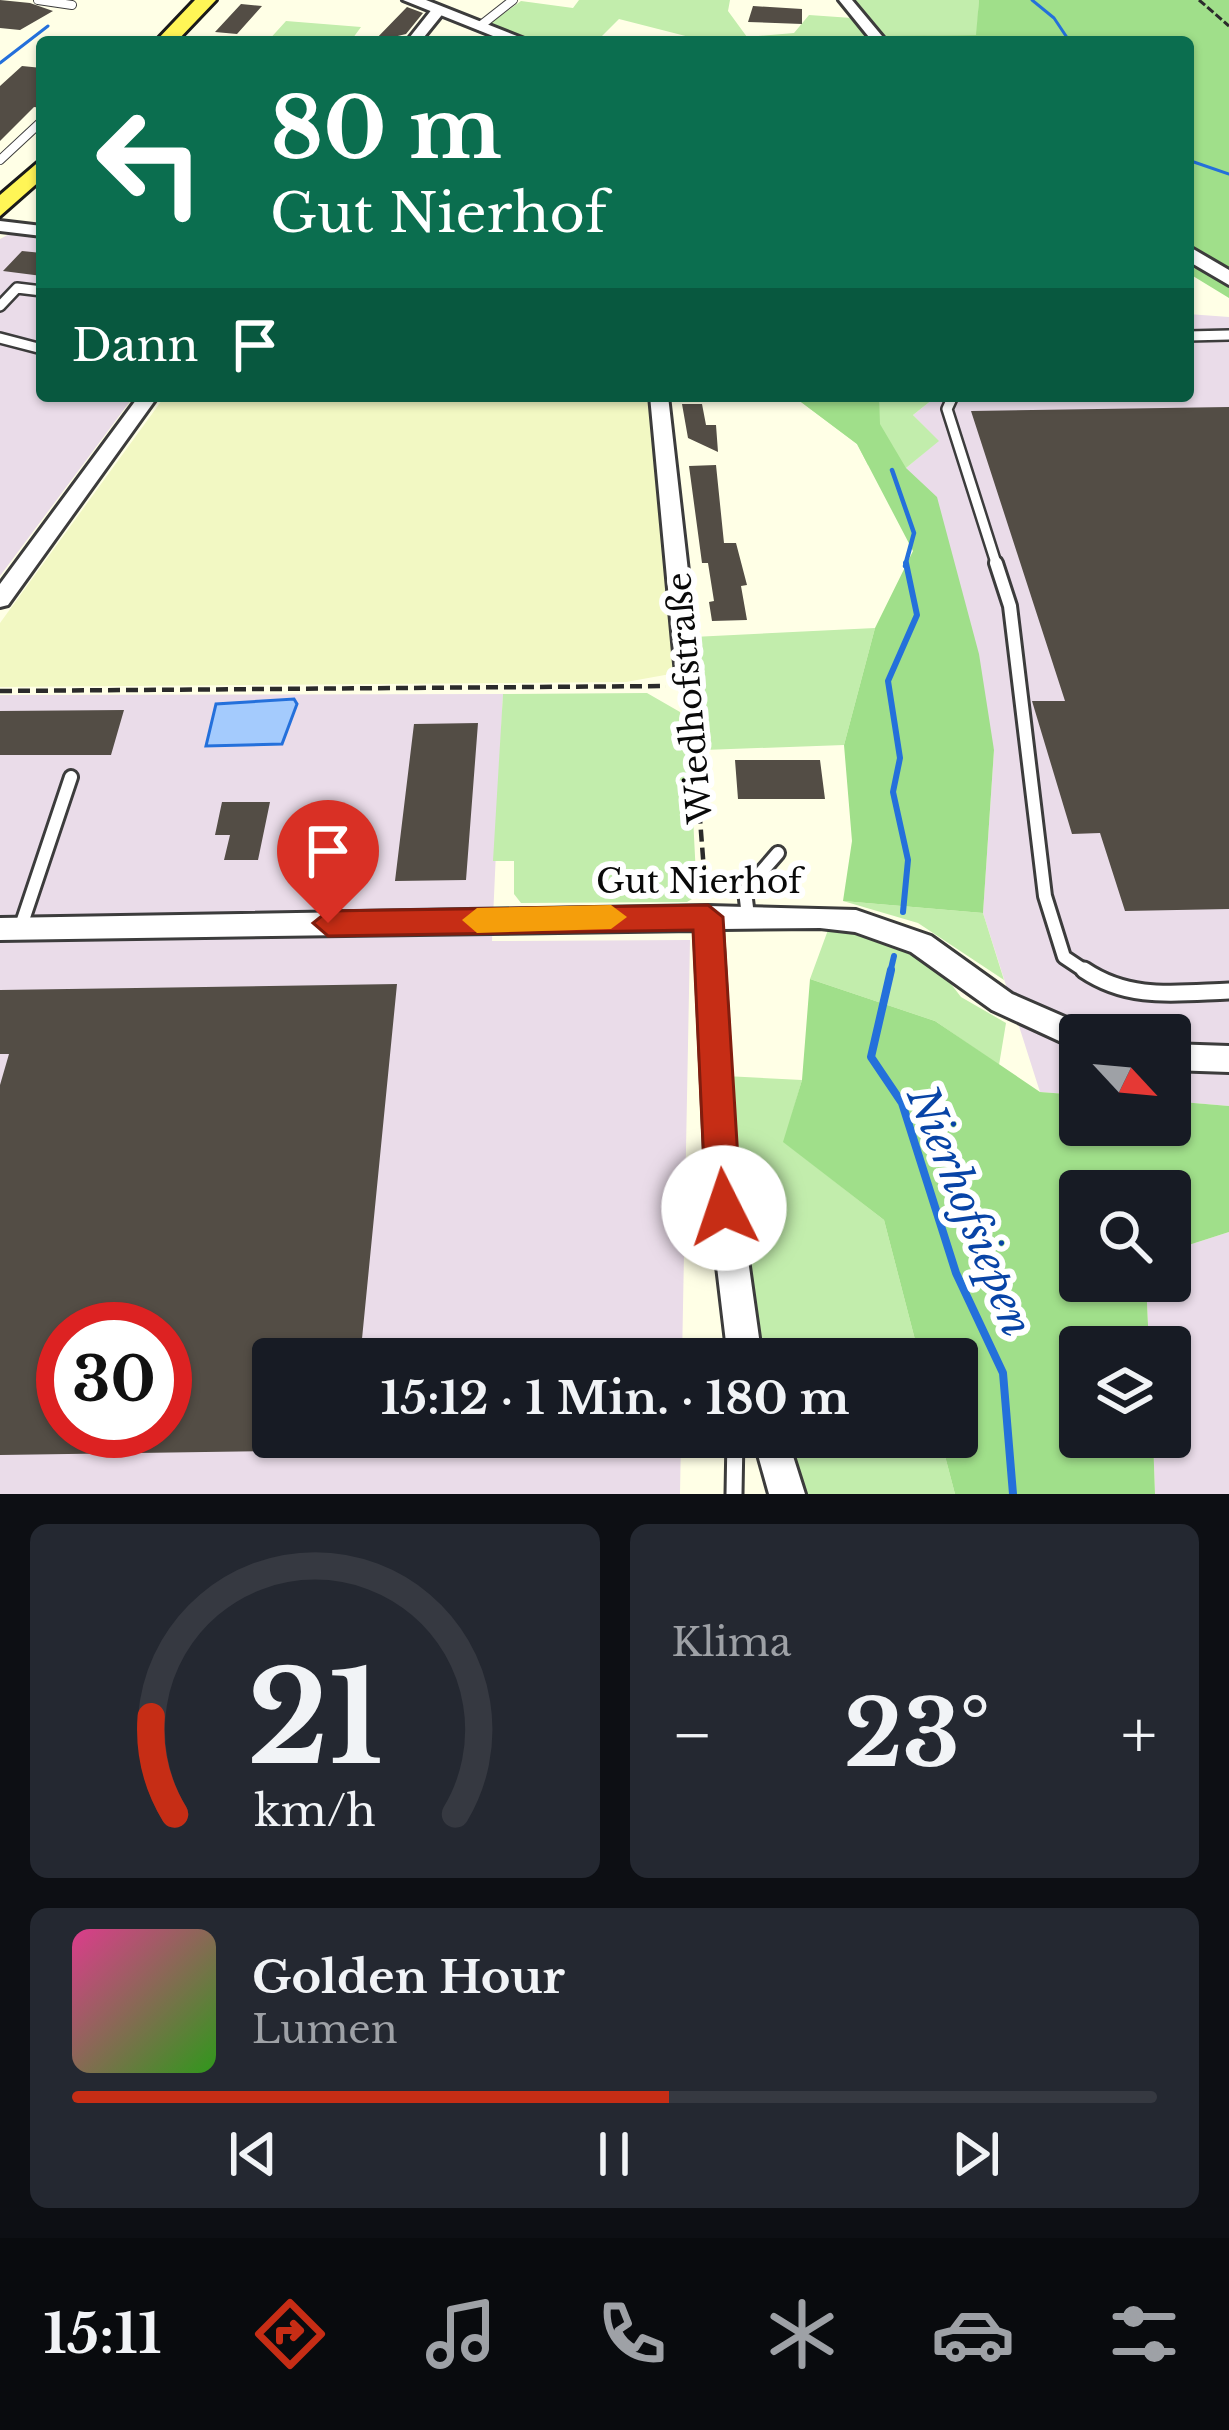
<!DOCTYPE html>
<html lang="de">
<meta charset="utf-8">
<style>
:root{--surface:#171b24;--page:#242831;--text:#f1f3f6;--muted:#9ea1a6;--line:#363941;--accent:#c62d15}
body{margin:0;font-family:"Libre Baskerville",serif;background:var(--page);color:var(--text);height:100vh;display:flex;flex-direction:column;font-size:45px;white-space:nowrap}
*{box-sizing:border-box;margin:0}
p{font-size:39px;color:var(--muted)}
.icon{flex:none;width:66px;height:66px;fill:none;stroke:currentColor;stroke-width:2;stroke-linecap:round;stroke-linejoin:round}
.map{position:relative;height:1494px;overflow:hidden}
.panel{display:flex;flex-direction:column;gap:30px;padding:30px;background:#0d0f14;flex:1}
.panel>*{flex:none}
.top-card{position:absolute;left:36px;top:36px;width:1158px;height:366px;border-radius:12px;box-shadow:0 3px 9px #0004;background:#0b6e4f;color:#fff;overflow:hidden}
.needle{width:78px;rotate:116deg}
.tools{position:absolute;left:1059px;top:1014px;display:grid;gap:24px}
.tools a{display:grid;place-items:center;width:132px;height:132px;border-radius:12px;background:var(--surface);box-shadow:0 3px 9px #0004;font-size:60px}
.speed{position:absolute;left:36px;top:1302px;display:flex;gap:24px;font-size:60px;font-weight:700;text-align:center}
.speed>*{display:grid;place-content:center;width:156px;height:156px;border-radius:50%;background:var(--surface);box-shadow:0 3px 9px #0004;line-height:1}
.speed .limit{border:18px solid #d22;background:#fff;color:#111}
.pin{position:absolute;display:grid;place-items:center;width:102px;height:102px;color:#fff;margin:-123px -51px;border-radius:50% 50% 50% 0;rotate:-45deg;box-shadow:0 0 12px #0007}
.pin .icon{rotate:45deg}
.me{position:absolute;width:132px;margin:-66px;rotate:356deg;stroke-linejoin:round;filter:drop-shadow(0 0 9px #0008)}
.turn{display:flex;align-items:center;gap:42px;height:252px;padding:0 36px;font-size:54px}
.turn .icon{width:156px;height:156px;stroke-width:2.5}
.turn b{display:block;font-size:84px;line-height:102px}
.then{display:flex;align-items:center;height:114px;padding:0 36px;background:#0003;gap:24px;font-size:45px}
.big{font-size:90px;font-weight:800;line-height:1.1}
.panel .widget{flex:1;display:flex;flex-direction:column;justify-content:center;gap:18px;min-width:0;padding:0 42px;border-radius:18px;background:var(--page)}
.panel .dial{align-items:center;gap:0}
.dial svg{height:312px;overflow:visible;fill:none;stroke:var(--line);stroke-width:7;stroke-linecap:round;text-anchor:middle}
.dial text{fill:var(--text);stroke:none}
.song{display:flex;align-items:center;gap:36px}
.cover{width:144px;height:144px;border-radius:18px;background:linear-gradient(135deg,hsl(330 70% 55%),hsl(110 70% 35%))}
.played{height:12px;border-radius:6px;background:linear-gradient(90deg,var(--accent) 55%,var(--line) 55%)}
.keys{display:flex;justify-content:space-around;direction:ltr}
.heat{display:flex;justify-content:space-between;align-items:center;font-size:66px;direction:ltr}
.panel .tiles{flex:1;display:grid;gap:30px;grid-template-columns:1fr 1fr}
.widget:last-child{grid-column:span 2}
.trip{position:absolute;left:252px;top:1338px;width:726px;height:120px;border-radius:12px;background:var(--surface);box-shadow:0 3px 9px #0004;font-weight:800;line-height:120px;text-align:center}
.dock{display:flex;height:192px;justify-content:space-around;align-items:center;background:#090b0e;color:var(--muted)}
.dock .icon{width:84px;height:84px}
.dock .selected{color:var(--accent)}
.dock b{font-size:54px;color:var(--text)}
.map>svg:first-child{display:block}
.industrial{fill:#eadce9;fill-rule:evenodd}
.farmland{fill:#f2f8c3}
.green{fill:#c2edac}
.forest{fill:#a0df8a}
.water{fill:#a4cbfd;stroke:#2470db;stroke-width:3}
.lines{fill:none;stroke-linecap:round;stroke-linejoin:round}
.stream-far3{stroke:#2470db;stroke-width:3}
.stream-far2{stroke:#2470db;stroke-width:4.5}
.stream-far1{stroke:#2470db;stroke-width:6}
.stream{stroke:#2470db;stroke-width:8}
.building{fill:#534d45;fill-rule:evenodd}
.service-far3-casing{stroke:#3c3c3c;stroke-width:10}
.service-far2-casing{stroke:#3c3c3c;stroke-width:14}
.service-far1-casing{stroke:#3c3c3c;stroke-width:18}
.service-casing{stroke:#3c3c3c;stroke-width:21}
.minor-casing{stroke:#3c3c3c;stroke-width:6}
.tertiary-casing{stroke:#3c3c3c;stroke-width:6}
.primary-casing{stroke:#1a1a1a;stroke-width:6}
.path-far1{stroke:#2b2b2b;stroke-width:3;stroke-dasharray:8 3;stroke-linecap:butt}
.path{stroke:#2b2b2b;stroke-width:4.5;stroke-dasharray:12 6;stroke-linecap:butt}
.service-far3{stroke:#fff;stroke-width:8}
.service-far2{stroke:#fff;stroke-width:9}
.service-far1{stroke:#fff;stroke-width:12}
.service{stroke:#fff;stroke-width:15}
.minor{fill:#fff;fill-rule:evenodd}
.tertiary{fill:#fff;fill-rule:evenodd}
.primary{fill:#fff556;fill-rule:evenodd}
.route{fill:#c62d15;stroke:#811d0e;stroke-width:3}
.slow{fill:#f59e0b}
.labels{text-anchor:middle;stroke-width:12;stroke-linejoin:round;paint-order:stroke}
.street-label{font-size:33px;fill:#090909;stroke:#fff}
.near-water-label{font-size:42px;font-style:italic;fill:#0844a6;stroke:#fff}
</style>
<div class="map">
<svg width="1229" height="1494" viewBox="0 0 1229 1494">
<rect width="100%" height="100%" fill="#ffffe6"/>
<path class="industrial" d="M15 231 42 235V396H134L0 576V239Z
M1188 314 1229 317V1106L1170 1101V1035H1080V1095L1040 1092 983 913 994 750 906 468 938 441 913 415 937 396H1188Z
M503 694 492 941 690 940 682 1359H273V1437H681L680 1494H0V695ZM63 1329H165V1431H63Z
M1229 1232V1494H1155L1153 1437H1170V1347H1149L1146 1281H1170V1251Z"/>
<path class="farmland" d="M165 396H650L676 673 626 682 0 687V623Z"/>
<path class="green" d="M579 0H730L728 11 747 37 794 33 809 15 852 18 874 42H709L619 19 596 42H537L488 25 521 1 573 8Z
M851 0H979L977 35 923 36 1104 42H906L878 36Z
M286 21 361 27 350 42H267Z
M793 396H937L913 415 939 441 906 468 868 465 857 444Z
M875 628 844 745 704 750 693 637Z
M647 693 680 712 689 737 697 896 687 902 521 903 514 894V861H493L503 694Z
M843 901 983 913 1004 980 918 923Z
M828 930 866 935 938 967 961 997 1006 1023 999 1065 935 1021 810 979Z
M725 1076 802 1080 784 1142 884 1220 920 1359H758Z
M781 1437H940L955 1494H798Z"/>
<path class="forest" d="M979 0H1229V298L1188 273 1207 259 1188 245V42H885L878 36 976 35Z
M793 396H879L880 424 906 468 937 497 979 654 994 750 983 913 843 901 852 841 844 745 875 628 913 551 857 444Z
M810 979 935 1021 1040 1092 1080 1095V1125H1170V1101L1229 1106V1232L1170 1251V1191H1080V1281H1146L1149 1347H1080V1437H1153L1155 1494H955L940 1437H957V1359H920L884 1220 783 1142 802 1080Z"/>
<path class="water" d="M294 699 297 704 282 744 206 746 216 704Z"/>
<g class="lines">
<path class="stream-far3" d="M1032 0 1054 18 1070 42
M0 63 48 26
M1188 160 1229 174"/>
<path class="stream-far2" d="M892 470 914 533 905 566"/>
<path class="stream-far1" d="M903 912 908 860 893 792 900 758 888 681 917 615 906 563
M890 973 894 956"/>
<path class="stream" d="M891 970 871 1057 902 1103 956 1273 1003 1373 1013 1494"/>
</g>
<path class="building" d="M0 0 30 3 53 11 20 30 0 28Z
M241 4 262 6 237 34 215 32Z
M753 6 802 9V24L748 22Z
M407 7 423 13 406 34 373 42Z
M22 66 42 68V108L34 107 0 141V86Z
M22 251 42 253V276L3 271Z
M682 404H702L706 425H716L718 452 688 438Z
M1229 407V909L1125 911 1100 833 1072 834 1032 701H1065L971 411Z
M716 465 724 543H736L747 585 741 586 747 620 712 621 709 602 714 601 708 563H702L689 466Z
M124 710 111 755H0V711Z
M478 723 466 880 395 881 414 724Z
M735 760H820L825 799H738Z
M222 802H270L258 860H224L230 835H215Z
M397 984 360 1359H273V1451L0 1455V1085L9 1054H0V990ZM63 1329H165V1431H63Z"/>
<g class="lines">
<defs>
<path id="service-far3" d="M38 0 72 5
M480 26 513 0
M0 160 42 121"/>
<path id="service-far2" d="M0 306 17 288 42 291
M1188 336 1229 335
M0 338 42 349
M953 396 947 409 997 566"/>
<path id="service-far1" d="M996 563 1010 606 1045 896 1064 957 1088 973
M748 916 745 891 778 853
M20 929 71 777"/>
<path id="service" d="M1084 970C1130 1001 1176 993 1229 991
M734 1494 735 1437"/>
<path id="minor" d="M839 0H852L887 42H873Z
M433 8 445 11 420 42H406Z
M0 221 42 226V236L0 231Z
M139 396H158L8 605 0 607V584Z
M650 396H668L701 685 689 693 677 685Z
M708 906 856 910 931 936 1012 994 1090 1028 1093 1035H1080V1049L1070 1046 992 1010 911 952 855 932 820 928 722 929 736 1174 762 1359H728L706 1174 695 930 0 940V918Z
M1170 1044 1229 1046V1072L1170 1070Z
M753 1437H787L805 1494H769Z"/>
<path id="tertiary" d="M403 0H426L532 42H508Z
M1188 246 1229 270V285L1188 261Z"/>
<path id="primary" d="M195 0H216L176 42H155Z
M42 159V179L0 216V195Z"/>
</defs>
<use href="#service-far3" class="service-far3-casing"/>
<use href="#service-far2" class="service-far2-casing"/>
<use href="#service-far1" class="service-far1-casing"/>
<use href="#service" class="service-casing"/>
<use href="#minor" class="minor-casing"/>
<use href="#tertiary" class="tertiary-casing"/>
<use href="#primary" class="primary-casing"/>
<path class="path-far1" d="M1199 0 1229 26"/>
<path class="path" d="M0 691 666 686
M691 704 706 896"/>
<use href="#service-far3" class="service-far3"/>
<use href="#service-far2" class="service-far2"/>
<use href="#service-far1" class="service-far1"/>
<use href="#service" class="service"/>
<use href="#minor" class="minor"/>
<use href="#tertiary" class="tertiary"/>
<use href="#primary" class="primary"/>
</g>
<path class="route" d="M708 905 723 917 741 1208 736 1219 724 1224 712 1219 706 1208 693 930 328 936 313 923 328 911Z"/>
<path class="slow" d="M611 905 627 917 611 929 477 933 462 920 477 908Z"/>
<g class="labels">
<g class="street-label">
<text transform="translate(689 698) rotate(-95)" y="12">Wiedhofstraße</text>
<text x="699" y="893">Gut Nierhof</text>
</g>
<g class="near-water-label">
<text transform="translate(970 1211) rotate(68)" y="15">Nierhofsiepen</text>
</g>
</g>
</svg>
<div class="tools">
<a><svg class="needle" viewBox="-14 -14 28 28"><path d="M0-13l5 13h-10z" fill="#e53935"/><path d="M0 13l5-13h-10z" fill="#9ea1a6"/></svg></a>
<a><svg class="icon" aria-label="search" viewBox="0 0 24 24"><circle cx="10" cy="10" r="6"/><path d="M15 15l6 6"/></svg></a>
<a><svg class="icon" aria-label="layers" viewBox="0 0 24 24"><path d="M12 4l9 5-9 5-9-5zM3 14l9 5 9-5"/></svg></a>
</div>
<div class="speed"><div class="limit">30</div></div>
<div class="pin" style="left:328px;top:923px;background:#d93025"><svg class="icon" aria-label="arrive" viewBox="0 0 24 24"><path d="M6 21V4h12l-3 4 3 4H6"/></svg></div>
<svg class="me" style="left:724px;top:1208px" viewBox="-20 -20 40 40"><circle r="19" fill="#fff"/><path d="M0-13L10 11 0 6-10 11z" fill="#c62d15"/></svg>
<div class="trip">15:12 · 1 Min. · 180 m</div>
<div class="top-card">
<div class="turn"><svg class="icon" aria-label="left" viewBox="0 0 24 24"><path d="M17 20v-9H6M10 6l-5 5 5 5"/></svg><div><b>80 m</b>Gut Nierhof</div></div>
<div class="then">Dann<svg class="icon" aria-label="arrive" viewBox="0 0 24 24"><path d="M6 21V4h12l-3 4 3 4H6"/></svg></div>
</div>
</div>
<section class="panel">
<div class="tiles">
<div class="widget dial"><svg viewBox="0 0 100 80">
<path d="M14 69A42 42 0 1 1 86 69"/>
<path d="M14 69A42 42 0 0 1 8 44" stroke="#c62d15"/>
<text x="50" y="56" font-size="32" font-weight="700">21</text>
<text x="50" y="72" font-size="11">km/h</text>
</svg></div>
<div class="widget"><p>Klima</p>
<div class="heat"><a>−</a><b class="big">23°</b><a>+</a></div>
</div>
<div class="widget">
<div class="song"><i class="cover"></i><div><b>Golden Hour</b><p>Lumen</p></div></div>
<div class="played"></div>
<div class="keys"><svg class="icon" aria-label="previous" viewBox="0 0 24 24"><path d="M18 5L8 12l10 7zM5 5v14"/></svg><svg class="icon" aria-label="pause" viewBox="0 0 24 24"><path d="M8 5v14M16 5v14"/></svg><svg class="icon" aria-label="next" viewBox="0 0 24 24"><path d="M6 5l10 7-10 7zM19 5v14"/></svg></div>
</div>
</div>
</section>
<nav class="dock">
<b>15:11</b>
<svg class="icon selected" aria-label="directions" viewBox="0 0 24 24"><path d="M12 3l9 9-9 9-9-9zM9 14v-3h6M13 9l2 2-2 2"/></svg>
<svg class="icon" aria-label="music" viewBox="0 0 24 24"><path d="M9 18V5l10-2v13"/><circle cx="6" cy="18" r="3"/><circle cx="16" cy="16" r="3"/></svg>
<svg class="icon" aria-label="phone" viewBox="0 0 24 24"><path d="M5 4h4l2 5-3 2q2 4 5 5l2-3 5 2v4C11 20 4 13 5 4z"/></svg>
<svg class="icon" aria-label="climate" viewBox="0 0 24 24"><path d="M12 3v18M4 7l16 10M4 17L20 7"/></svg>
<svg class="icon" aria-label="car" viewBox="0 0 24 24"><path d="M5 17H2v-5l4-1 3-4h7l3 4 3 1v5h-3M9 17h6M6 11h13"/><circle cx="7" cy="17" r="2"/><circle cx="17" cy="17" r="2"/></svg>
<svg class="icon" aria-label="filters" viewBox="0 0 24 24"><path d="M4 7h16M4 17h16"/><circle cx="9" cy="7" r="2"/><circle cx="15" cy="17" r="2"/></svg>
</nav>
